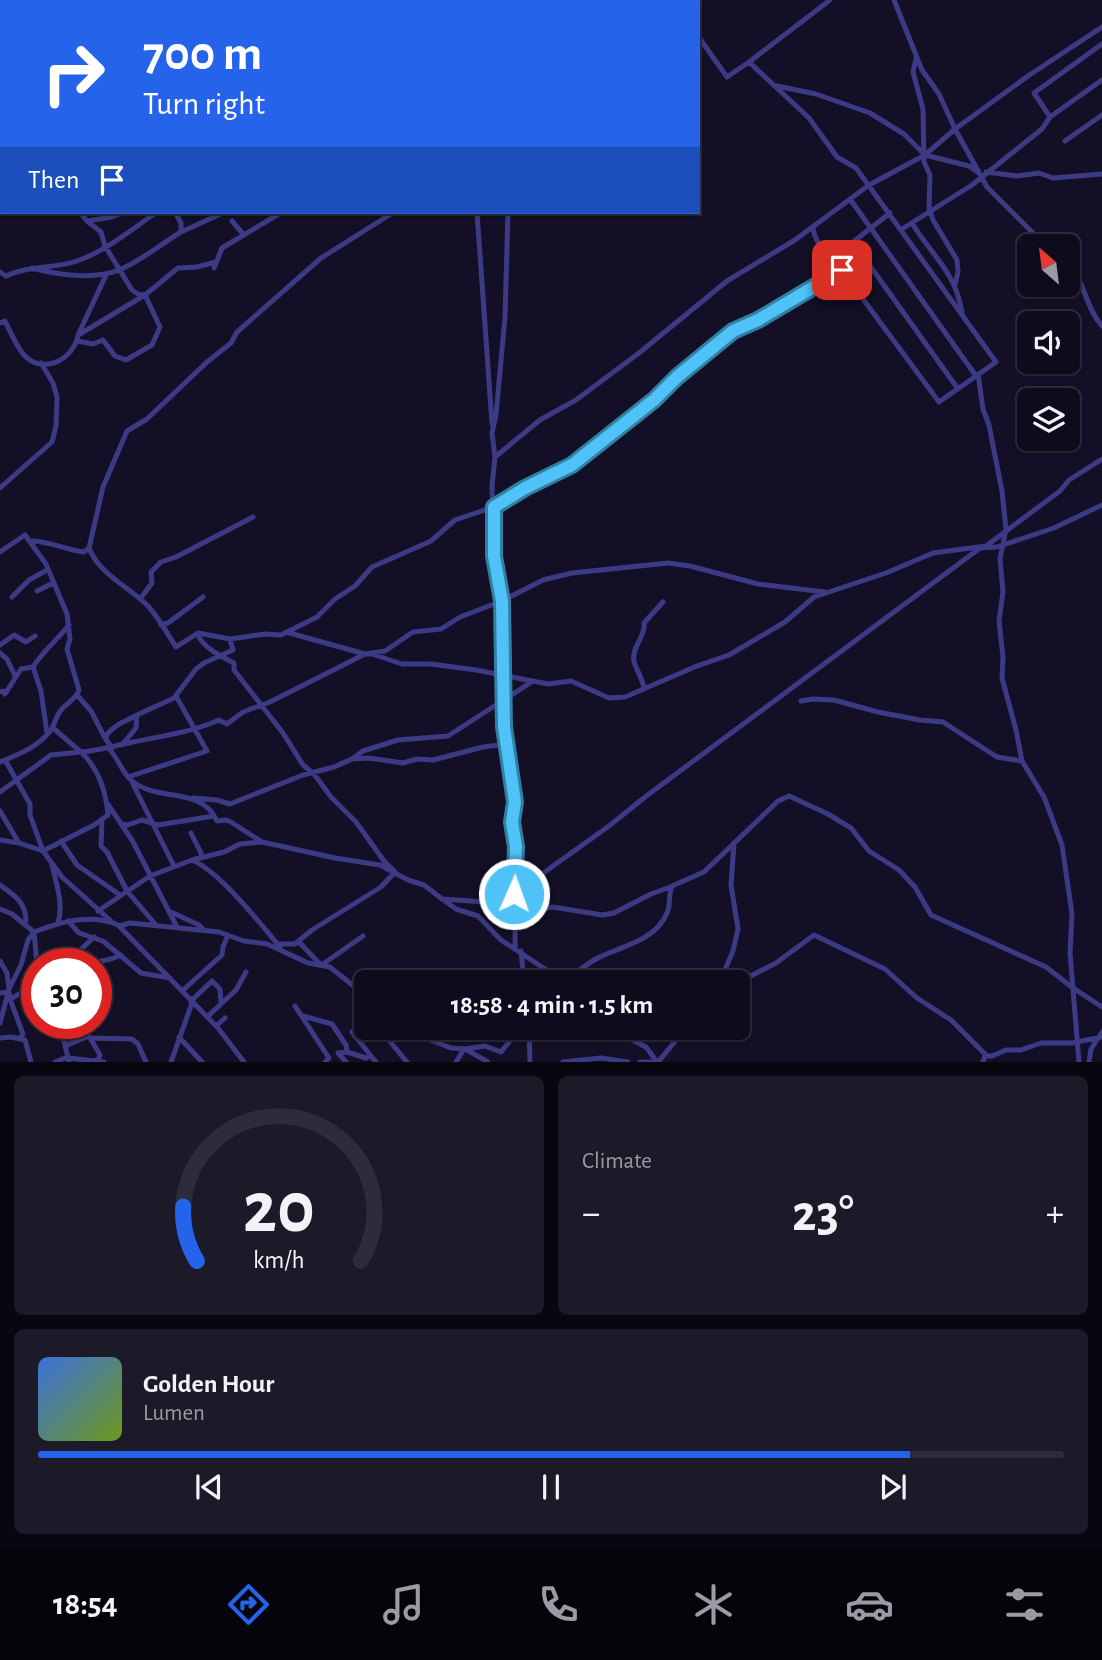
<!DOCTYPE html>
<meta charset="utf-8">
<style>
:root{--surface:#0e0b1c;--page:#1c1929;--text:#f1f3f6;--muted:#9b9ba3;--line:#2e2b3b;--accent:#2563eb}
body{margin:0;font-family:"Alegreya Sans",sans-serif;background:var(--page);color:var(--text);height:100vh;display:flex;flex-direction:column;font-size:26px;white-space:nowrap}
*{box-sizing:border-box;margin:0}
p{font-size:23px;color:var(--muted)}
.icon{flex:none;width:38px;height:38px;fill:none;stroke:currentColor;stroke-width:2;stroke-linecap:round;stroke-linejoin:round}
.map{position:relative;height:1062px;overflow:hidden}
.panel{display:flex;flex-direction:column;gap:14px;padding:14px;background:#08060f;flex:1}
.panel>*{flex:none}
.banner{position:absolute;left:0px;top:0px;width:700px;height:214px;box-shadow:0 2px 5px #0004,0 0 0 2px var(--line);background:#2563eb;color:#fff;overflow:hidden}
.needle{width:46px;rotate:332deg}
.controls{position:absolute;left:1017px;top:234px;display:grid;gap:14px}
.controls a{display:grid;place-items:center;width:63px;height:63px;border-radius:10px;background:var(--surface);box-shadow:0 2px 5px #0004,0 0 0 2px var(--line);font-size:35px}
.speed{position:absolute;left:21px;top:948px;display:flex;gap:14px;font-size:35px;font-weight:700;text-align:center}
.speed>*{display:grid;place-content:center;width:91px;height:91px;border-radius:50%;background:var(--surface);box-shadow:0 2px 5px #0004,0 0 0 2px var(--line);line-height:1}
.speed .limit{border:10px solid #d22;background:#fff;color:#111}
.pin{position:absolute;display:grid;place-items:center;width:60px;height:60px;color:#fff;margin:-30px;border-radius:14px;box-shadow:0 4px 10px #0006}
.me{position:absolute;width:77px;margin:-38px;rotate:2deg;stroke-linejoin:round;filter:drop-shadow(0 0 5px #0008)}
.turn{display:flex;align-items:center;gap:24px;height:147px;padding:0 28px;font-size:32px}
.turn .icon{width:91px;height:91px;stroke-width:2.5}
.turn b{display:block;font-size:49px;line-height:60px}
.then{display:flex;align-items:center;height:66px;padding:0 28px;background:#0003;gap:14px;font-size:26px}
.big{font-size:52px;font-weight:700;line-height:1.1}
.panel .tile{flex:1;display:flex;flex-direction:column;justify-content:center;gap:10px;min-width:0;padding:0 24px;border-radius:10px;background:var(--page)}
.panel .dial{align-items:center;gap:0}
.dial svg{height:182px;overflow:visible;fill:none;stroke:var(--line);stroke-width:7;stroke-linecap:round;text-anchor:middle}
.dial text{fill:var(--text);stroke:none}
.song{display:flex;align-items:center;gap:21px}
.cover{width:84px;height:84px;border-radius:10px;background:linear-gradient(135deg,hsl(220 70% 55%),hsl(80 70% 35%))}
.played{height:7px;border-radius:4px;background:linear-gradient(90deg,var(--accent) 85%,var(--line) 85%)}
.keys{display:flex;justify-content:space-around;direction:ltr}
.heat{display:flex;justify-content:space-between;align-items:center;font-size:38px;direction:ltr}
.panel .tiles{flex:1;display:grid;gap:14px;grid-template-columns:1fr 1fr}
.tile:last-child{grid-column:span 2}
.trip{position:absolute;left:354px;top:970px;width:396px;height:70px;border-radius:10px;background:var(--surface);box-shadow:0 2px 5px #0004,0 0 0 2px var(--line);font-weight:700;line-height:70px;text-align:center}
.tabs{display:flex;height:112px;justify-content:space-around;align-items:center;background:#06040b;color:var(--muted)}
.tabs .icon{width:49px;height:49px}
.tabs .on{color:var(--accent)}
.tabs b{font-size:32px;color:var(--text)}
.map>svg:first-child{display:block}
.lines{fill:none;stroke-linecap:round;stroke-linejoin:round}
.minor{stroke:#3d3a85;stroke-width:5}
.route-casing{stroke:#337fa1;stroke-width:18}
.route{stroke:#4fc3f7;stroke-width:12}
</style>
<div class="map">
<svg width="1102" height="1062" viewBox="0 0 1102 1062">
<rect width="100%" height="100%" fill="#130f26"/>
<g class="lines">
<path class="minor" d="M140 0 141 2
M183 0 184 2
M275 0V2
M309 0 310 2
M427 0 428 2
M675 0 676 2
M894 0 922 70 939 94 955 129 987 187 1047 247
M82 2 83 0
M149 2 151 0
M244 2 247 0
M335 2 339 0
M522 2V0
M698 36 727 77 749 62 809 118 837 157 856 168 996 362 939 402 832 257 853 242
M0 37 2 39
M1102 44 1034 93 1050 117 1102 80
M916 58 913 72 923 109 924 162 930 175 929 208 933 220 957 260 958 272 955 285
M749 62 830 0
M777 86 816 94 870 113 904 134 925 155 969 166 979 173
M0 90 2 89
M0 132 2 131
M1065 141 1102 115
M986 172 1017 176 1039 173 1053 178 1102 174
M0 180 2 179
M850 199 976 376
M477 212 492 424
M508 212 505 317 496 415 492 433 495 457 492 486 494 556 502 601 504 727 515 802 512 822 516 847 515 949
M890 213 853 242 958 389
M87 221 112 217 125 212
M232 221 244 235
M912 223C932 256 955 271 962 312
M813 227C814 238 822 252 832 257
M902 229 972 185 1042 129 1050 117
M181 232 225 212
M1068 265C1085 281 1086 309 1102 326
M32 268C58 275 94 280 119 270 141 261 161 244 181 232V223L175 212
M214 268 222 248 277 215
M0 272 6 276C29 265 54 269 77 261 106 251 132 229 157 212
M0 323 5 321C10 331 16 346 24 355 43 376 74 359 78 335L107 273
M80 334 145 295 178 268 197 267 216 262
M77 341 93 344 103 340 115 356 126 360 152 345 160 327 145 295 138 294 132 290 105 246 101 232 87 221 80 212
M978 374 983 409 989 425 1002 491 1006 529 1000 559 1003 592 999 621 1003 657 1002 678 1016 730 1022 761 1044 797 1062 845 1072 914 1070 953 1079 1062
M495 457 540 420 576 400 639 353 727 281 795 240 869 185 925 155 955 129 1028 76 1102 27
M0 488 52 442 56 426 57 397 53 383 41 363
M30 541C47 540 66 550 84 552L89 548C99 574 129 587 148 606 159 618 167 633 176 647L198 633 230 639 265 634 281 635 317 617 335 599 355 586 372 567 431 541 455 520 494 507 525 488 568 468 654 400 677 377 709 353 728 335 758 320 842 270
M89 548 103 487 127 431 147 419 207 362 231 343 237 332 321 258 394 212
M0 552 25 535 46 564 67 614 70 639 67 649 79 690C76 699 67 703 61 710 56 716 55 724 51 730 38 747 20 754 0 762
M37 591 53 583
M12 597 29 580 47 570
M140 599 152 583 151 572 161 562 176 557 253 517
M161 625 168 623 203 597
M286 632 365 654H372L402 664H431L476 670 548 684 571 681 609 698 625 697 697 666 729 655 785 622 814 597 886 573 933 553 986 546 1060 491 1069 480 1102 459
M197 634C204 648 220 656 234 663V670L283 733 303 765 314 774 331 797 356 822 384 861 395 872 381 887 312 930 295 944H278
M0 645 14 635 26 642 35 636
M0 653 7 659 15 676
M644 688C642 677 636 670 634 661 631 648 646 636 644 623L663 602
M0 692 3 691 5 694 21 669 33 667
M77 695 91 711 105 738
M801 701 813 699 834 700 878 712 920 720 943 722 997 757 1022 761
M53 728 81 752C97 751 113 746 129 743 160 736 190 733 219 720L227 724 243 712 270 702 365 654 385 651 413 632 441 629 460 617 502 601 543 580 572 573 668 563 690 566 758 584 825 592
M47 733 41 691 33 667C43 651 57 640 69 625
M122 745 136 728 137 715 174 698 196 669 204 663 233 650 230 639
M108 748C118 757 121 771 131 780 156 803 201 785 217 821L226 820 231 822 262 842 335 858 380 865 408 880 424 885 442 899 514 904 535 910 553 907 602 915 614 913 651 894 670 887
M112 748 105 738C112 725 125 722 137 715
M352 759 369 758 403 763 417 759 433 760 483 747 507 744
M128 777 207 751 176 696
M131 780 174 866
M0 792 51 755 81 752C98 768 106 792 108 815L94 825 43 851 30 815V804L5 760
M193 798 217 800 230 804 303 775 334 767 352 759 363 751 398 740 448 736 533 681
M107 803 132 840 177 927
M0 811 19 843
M102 820 101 846 107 852 127 891 156 925
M122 824 128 825 142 820 158 825 214 816
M191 833 201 853V857
M0 840 19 843 43 851 62 877 111 921
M61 841 77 865 120 895
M192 860 224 852 240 844 262 842
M52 865C56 884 64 903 58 923
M0 885C14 895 26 902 26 921L24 922
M514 894 609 826 645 797 980 548 997 547 1054 528 1102 505
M445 901 456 909 478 916 501 940 545 969 557 982
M0 909 12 914 34 932C60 922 91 913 118 925L218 1028 244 1062
M98 911 150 876 192 860C220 872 259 922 280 947
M171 912 199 925 204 930
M68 921 79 933 103 941 141 973 170 978
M119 926 130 923 219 932 244 941 267 944 308 963 330 967 366 996
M299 942 320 964
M521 951 524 982
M0 961 7 973 9 989
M70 964 76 954 94 937
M89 964 111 959 121 955
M323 964 363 936
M565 982C575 974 585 965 596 959 620 946 655 942 667 913 671 905 668 895 672 886L704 872 778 801 789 796 828 814 851 828 869 851 899 870 915 887 931 915 1046 967 1073 988 1102 1007
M724 982 725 970 733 951 738 929 731 885 734 843
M737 983 776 963 814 935 885 969 917 998 951 1020 987 1056
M182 991 222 955 223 947 228 935
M0 993 9 992 10 999 25 991 37 989
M10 999 23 1034 20 1038
M191 1001 212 981 220 989 221 1003
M295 1006 329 1058 325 1062
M303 1016 332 1024 346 1045 347 1052
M207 1017 236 990 246 972
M366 1017 352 1032 371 1056
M0 1023 9 989 21 965 28 940 34 932 37 964
M60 1024 69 1062
M216 1026 225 1018
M378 1027 407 1062
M408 1027 423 1037 451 1048 465 1049 485 1046 501 1052 513 1037 514 1027
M529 1027 530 1062
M616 1027 628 1038 646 1047 657 1062
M179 1037 202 1062
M0 1038 11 1037 25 1040 31 1062
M90 1038 132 1039 138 1044 146 1062
M65 1046 89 1036 100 1055 98 1060 94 1061
M465 1049 488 1062
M338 1053 347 1052 366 1058 371 1056 376 1062
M338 1053 346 1062
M68 1058 104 1062
M55 1062 68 1057
M171 1062 192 1003
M456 1062 464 1049
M563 1062 601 1058 628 1062
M640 1062H655
M658 1062 687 1027
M983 1062 985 1056H992L1006 1050H1021L1041 1043H1072L1102 1037
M1089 1062 1091 1049 1102 1032"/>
</g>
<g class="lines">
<defs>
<path id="route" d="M514 894 516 847 512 822 515 802 504 727 502 601 494 556V507L525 488 572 465 654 400 677 377 733 331 758 320 842 270"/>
</defs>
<use href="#route" class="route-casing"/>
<use href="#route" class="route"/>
</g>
</svg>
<div class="controls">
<a><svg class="needle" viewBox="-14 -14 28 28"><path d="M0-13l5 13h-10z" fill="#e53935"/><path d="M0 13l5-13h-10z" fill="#9b9ba3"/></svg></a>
<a><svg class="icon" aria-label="sound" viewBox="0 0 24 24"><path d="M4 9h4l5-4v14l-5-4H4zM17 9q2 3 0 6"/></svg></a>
<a><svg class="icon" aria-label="layers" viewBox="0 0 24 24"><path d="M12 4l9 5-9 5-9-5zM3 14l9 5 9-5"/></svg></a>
</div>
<div class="speed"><div class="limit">30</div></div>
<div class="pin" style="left:842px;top:270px;background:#d93025"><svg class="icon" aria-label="arrive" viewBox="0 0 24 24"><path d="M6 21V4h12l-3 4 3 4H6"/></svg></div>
<svg class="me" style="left:514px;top:894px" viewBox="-20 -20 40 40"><circle r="17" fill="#4fc3f7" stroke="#fff" stroke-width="3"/><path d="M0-11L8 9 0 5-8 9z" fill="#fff"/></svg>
<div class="trip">18:58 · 4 min · 1.5 km</div>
<div class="banner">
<div class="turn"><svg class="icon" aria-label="right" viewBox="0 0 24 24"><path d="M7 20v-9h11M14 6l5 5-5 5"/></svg><div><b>700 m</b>Turn right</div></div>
<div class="then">Then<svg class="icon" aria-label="arrive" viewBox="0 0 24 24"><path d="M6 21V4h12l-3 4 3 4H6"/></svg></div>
</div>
</div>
<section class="panel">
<div class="tiles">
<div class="tile dial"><svg viewBox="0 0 100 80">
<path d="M14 69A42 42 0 1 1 86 69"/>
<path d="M14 69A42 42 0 0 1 8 45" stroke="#2563eb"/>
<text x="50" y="56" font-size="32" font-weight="700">20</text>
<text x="50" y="72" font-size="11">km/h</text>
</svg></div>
<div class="tile"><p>Climate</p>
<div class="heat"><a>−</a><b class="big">23°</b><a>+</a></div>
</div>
<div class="tile">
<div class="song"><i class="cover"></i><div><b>Golden Hour</b><p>Lumen</p></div></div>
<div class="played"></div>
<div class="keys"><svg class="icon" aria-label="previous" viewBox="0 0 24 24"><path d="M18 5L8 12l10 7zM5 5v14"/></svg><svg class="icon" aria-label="pause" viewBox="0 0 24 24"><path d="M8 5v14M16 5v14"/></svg><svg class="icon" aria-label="next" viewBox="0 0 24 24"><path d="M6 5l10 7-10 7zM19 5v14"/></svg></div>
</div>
</div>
</section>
<nav class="tabs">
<b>18:54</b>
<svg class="icon on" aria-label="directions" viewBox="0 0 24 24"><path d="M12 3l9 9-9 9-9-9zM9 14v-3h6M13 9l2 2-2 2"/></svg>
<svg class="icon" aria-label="music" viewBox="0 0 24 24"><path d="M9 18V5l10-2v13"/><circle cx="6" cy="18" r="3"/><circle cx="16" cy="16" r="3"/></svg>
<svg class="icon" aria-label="phone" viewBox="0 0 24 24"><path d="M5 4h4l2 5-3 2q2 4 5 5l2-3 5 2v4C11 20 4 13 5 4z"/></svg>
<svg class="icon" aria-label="climate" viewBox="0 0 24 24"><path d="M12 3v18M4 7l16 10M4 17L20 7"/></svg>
<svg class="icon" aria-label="car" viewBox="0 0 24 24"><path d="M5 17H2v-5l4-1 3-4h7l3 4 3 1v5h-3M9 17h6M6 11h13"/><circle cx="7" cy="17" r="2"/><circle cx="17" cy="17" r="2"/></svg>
<svg class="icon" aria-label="filters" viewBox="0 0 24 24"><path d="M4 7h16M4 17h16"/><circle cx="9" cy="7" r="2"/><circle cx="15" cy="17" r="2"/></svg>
</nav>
